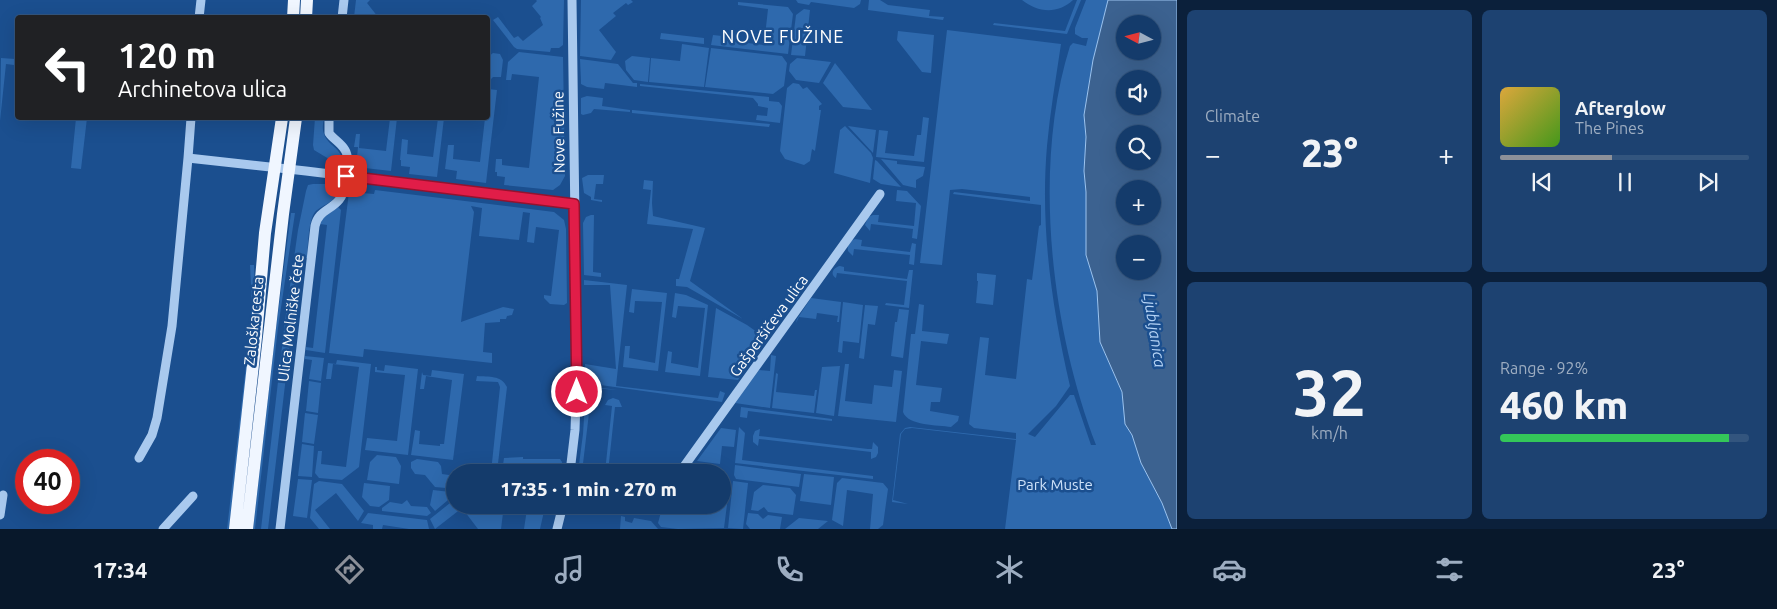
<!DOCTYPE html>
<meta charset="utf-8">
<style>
:root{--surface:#143b6b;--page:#1d4271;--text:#f1f3f6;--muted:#9dadc1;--line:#33557e;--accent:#8c9099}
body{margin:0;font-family:Ubuntu,sans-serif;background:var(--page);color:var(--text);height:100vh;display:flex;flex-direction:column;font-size:19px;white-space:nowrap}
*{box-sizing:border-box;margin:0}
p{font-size:16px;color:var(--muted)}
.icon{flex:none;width:28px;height:28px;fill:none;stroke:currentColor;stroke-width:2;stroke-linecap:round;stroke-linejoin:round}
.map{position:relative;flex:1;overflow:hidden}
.panel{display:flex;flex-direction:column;gap:10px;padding:10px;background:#0b203b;width:600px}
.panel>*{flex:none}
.guide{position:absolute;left:15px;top:15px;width:475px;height:105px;border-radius:5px;box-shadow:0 5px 20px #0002,0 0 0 1px var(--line);background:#202124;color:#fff;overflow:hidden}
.needle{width:32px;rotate:277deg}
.buttons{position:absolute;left:1116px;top:15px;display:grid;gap:10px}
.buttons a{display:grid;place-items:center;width:45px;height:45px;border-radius:50%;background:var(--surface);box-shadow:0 5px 20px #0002,0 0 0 1px var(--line);font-size:25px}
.speed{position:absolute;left:15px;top:449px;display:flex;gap:10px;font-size:25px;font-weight:700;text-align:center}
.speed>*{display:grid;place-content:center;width:65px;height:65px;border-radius:50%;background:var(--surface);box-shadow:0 5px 20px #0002,0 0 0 1px var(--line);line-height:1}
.speed .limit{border:8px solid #d22;background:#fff;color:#111}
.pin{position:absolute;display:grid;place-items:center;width:42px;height:42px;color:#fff;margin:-21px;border-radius:10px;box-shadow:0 2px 8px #0006}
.me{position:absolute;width:55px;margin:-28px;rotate:0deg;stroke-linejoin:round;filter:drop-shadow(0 0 4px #0008)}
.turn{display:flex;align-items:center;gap:18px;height:105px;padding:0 20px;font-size:22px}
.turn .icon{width:65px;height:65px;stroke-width:2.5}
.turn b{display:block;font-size:35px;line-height:42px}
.big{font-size:38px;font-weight:800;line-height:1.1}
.panel .card{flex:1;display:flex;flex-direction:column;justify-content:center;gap:8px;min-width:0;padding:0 18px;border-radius:8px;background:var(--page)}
.panel .dial{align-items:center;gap:0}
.dial b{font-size:65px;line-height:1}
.song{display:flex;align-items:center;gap:15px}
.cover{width:60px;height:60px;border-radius:8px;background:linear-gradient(135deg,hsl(40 70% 55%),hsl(100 70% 35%))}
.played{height:5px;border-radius:2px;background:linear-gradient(90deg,var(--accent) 45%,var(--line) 45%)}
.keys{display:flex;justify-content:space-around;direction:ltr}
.heat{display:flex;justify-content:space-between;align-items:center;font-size:28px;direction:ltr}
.charge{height:8px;border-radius:4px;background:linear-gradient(90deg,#34c759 92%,var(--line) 0)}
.panel .tiles{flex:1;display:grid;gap:10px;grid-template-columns:repeat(2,1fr)}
.trip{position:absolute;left:446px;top:464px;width:285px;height:50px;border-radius:25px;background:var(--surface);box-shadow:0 5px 20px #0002,0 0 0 1px var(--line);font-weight:800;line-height:50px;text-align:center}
.tab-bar{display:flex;height:80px;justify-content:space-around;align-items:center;background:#08182b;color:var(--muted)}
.tab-bar .icon{width:35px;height:35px}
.tab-bar .on{color:var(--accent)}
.tab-bar b{font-size:22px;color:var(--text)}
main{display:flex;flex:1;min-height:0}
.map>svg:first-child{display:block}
.green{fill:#2e69ad}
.water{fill:#3c6290;stroke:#9cc4f0;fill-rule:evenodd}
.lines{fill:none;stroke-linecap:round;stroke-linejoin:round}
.minor{stroke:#a9c9ee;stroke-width:9}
.major{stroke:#f0f6ff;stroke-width:12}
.route-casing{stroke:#92132f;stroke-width:12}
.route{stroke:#e11d48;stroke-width:9}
.labels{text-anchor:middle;stroke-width:5;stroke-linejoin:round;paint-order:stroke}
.street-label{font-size:15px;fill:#fff;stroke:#1b4f8f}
.park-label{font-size:15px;fill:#cfe3fa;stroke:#1b4f8f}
.water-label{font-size:16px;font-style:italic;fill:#b5d3f5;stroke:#1b4f8f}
.quarter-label{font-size:18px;letter-spacing:1px;fill:#fff;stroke:#1b4f8f}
</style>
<main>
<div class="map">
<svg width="1177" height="529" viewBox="0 0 1177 529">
<rect width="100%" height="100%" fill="#1b4f8f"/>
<path class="green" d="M356 0H370L367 3 378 17H354Z
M536 0H564L563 45 559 48H551L550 52 517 49 514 47 493 20 498 17 514 38 518 36 523 41 543 25 540 18 541 17 532 6 537 1Z
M581 0H631L633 2 628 5 626 3 613 13 616 16 599 30 616 52 611 60 580 56Z
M796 0H861L860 4 854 8 811 2 809 5 798 3Z
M869 0H880L888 5 930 10 929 16 944 17 943 20 868 10Z
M1022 0H1073C1058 14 1038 13 1022 0Z
M1077 0H1081L1067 34 993 25 994 23 1065 31Z
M1086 0H1108L1093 60 1084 115 1086 137 1084 171 1086 192V255L1097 291 1100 342 1122 393 1126 424 1132 435 1141 463 1162 503 1172 529H1005L1016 440 912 428 905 429 901 434 893 500 908 504 892 502 900 434 905 428 910 427 1016 439V433L974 428 969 424 980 337 989 338 985 375 1016 379 1027 279 1032 280 1039 226 1041 225V205L953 194 954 192 1030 201V197L962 189 950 190 942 265 920 263 947 30 1061 44C1056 78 1050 112 1047 146 1040 227 1052 308 1070 386L1056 406 1028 434 1035 437 1070 395H1074L1091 445H1096C1051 328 1032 167 1070 46L1073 43 1086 46 1088 38H1082L1075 34V28Z
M738 2 788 7 793 14 788 54 711 45 713 35 731 37V41L764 45 768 9 738 5Z
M804 9 810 10 805 56 791 55 796 15Z
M898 31 934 35 931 73 922 72 897 40Z
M661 33 704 38V44L660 39Z
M682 44 709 48 704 87 649 82 651 58 680 61Z
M711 48 782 56 787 63 784 86 773 94 705 87Z
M519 52 563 57 565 176 560 185 553 190 504 185 505 177 497 176V172H495L496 159H502V165L529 168 539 77 512 74 511 80H506L508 62Z
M493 53 500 54 503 60 501 77H493L488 82V57Z
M632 56 650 58 648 82 634 80 626 70 625 61Z
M1 58 15 59 14 65 6 64 0 121Z
M797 58 831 62 819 83 796 80 789 71 790 64Z
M580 59 618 64 633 83H637V87L605 83 604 89 587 87 581 84V81Z
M835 63 872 110 843 107 823 83Z
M793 83 799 84 803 89 807 87 822 104 819 106V110H821L815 151 812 149 810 161 804 165 785 159 780 151 787 88Z
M640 84 769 97V101L779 102 782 106 780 123 756 120 757 115 767 116 768 108 758 106V104L753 98 640 86Z
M488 89 497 90 486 183 456 179 457 171 445 169 448 145H454L453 159 480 162 485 118H488Z
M587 96 603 98 602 106 630 110V112L594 109 591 113 583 115 581 114V98Z
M632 110H633L770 124 769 127 632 113Z
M923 117 929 118 924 162 876 157 879 130 888 131 885 153 914 156 917 135H921Z
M76 118H87L81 169 71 168Z
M315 118H324C323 123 322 129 324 134 328 146 342 148 342 161L339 165 314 150 313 145Z
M390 118H397L391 171 356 167V164H363L364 158 357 157 358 147H354L356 134H360L359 148 386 151Z
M438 118H444L437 177 409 174 410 167 401 166V160H400L402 139 408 140 407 154 433 157Z
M845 126 871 153 873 158 870 183 834 173 840 130Z
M848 126 876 130 873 153Z
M881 159 897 161V164L925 167 923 176 916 180V188L903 185Z
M875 160 877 161 901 187 881 184 873 179Z
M588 175H604L603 184H596L594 199 602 200V202L591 200V197L584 193 582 178Z
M644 180 653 181 652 203 653 216 705 228 690 281 743 319 687 287 676 286V279H679L693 229 647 224 651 190 643 189Z
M313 184H331L339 188C340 201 323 204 315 212 308 221 308 247 307 258H300L268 529H261L285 321 298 230 306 191 308 185Z
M375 190 554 212 564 220 566 229 567 303 564 305 550 304 544 298V295L551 296 559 230 536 227 534 243 527 242 530 213 523 212 519 240 479 236 482 208 471 206 474 212 461 322 503 307 514 309 512 315 507 316 506 319H500V322L485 323 483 352 492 353V363L364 349 363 357 329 353 349 192 374 194Z
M897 190 907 191 921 206 917 239 912 238 913 229 871 224 870 231 865 225 868 217 873 215H879L878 222 914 226 916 203 896 201Z
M338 207 341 210 325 353 306 350V347L313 348 327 225 320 224 323 218Z
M291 213H295L278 328 255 529H253L276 328Z
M591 215H594L593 272 601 273V277L584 275 583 223 586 217Z
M855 239 862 240 861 246 910 252 912 243 916 244 914 265 909 264 910 255 854 249 853 256 848 251C847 246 849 241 855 239Z
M250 265H254L255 297 229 529H227L249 340 252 307Z
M840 266 844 267V271L907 279 909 270H913L909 308 885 305 886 303 904 305 907 281 837 273 836 278C829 274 834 267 840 266Z
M977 273 996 275 993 305 976 303 978 281H977Z
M584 280 627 285 616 386 718 398 720 391 725 393 722 402 586 383 585 364 616 369 610 285H584Z
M632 289 667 293 658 371 623 367 625 346H630L629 358 655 363 662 302 635 301 634 313 629 312Z
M675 293 686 295 708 305 700 376 665 372 668 351 672 352 671 363 698 368 705 308 678 306 676 318 672 317Z
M811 298 841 302 839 322H837L838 316 817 313 816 319 799 317 796 323 797 319Z
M843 302 863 305 859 343 843 341 842 353 838 352Z
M919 304 924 305 922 331 949 334 947 344 921 341 916 385 942 388 940 402H931L930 411 959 416 958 421 951 427C938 425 908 426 903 412L911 334H915Z
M865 305 878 306 875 325 868 324 864 359 859 358Z
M716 308 747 325 767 339 738 380 708 377Z
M899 309 909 310 903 358 891 356 895 322H897Z
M771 355 776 356 770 408 735 403 759 370 770 371Z
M305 356 324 358 321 381 309 379 312 360 305 359Z
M337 360 371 364 359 467 342 480 319 478 315 473 318 451H322L321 464 346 467 359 367 333 364 331 379H326L328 363 336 364Z
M845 364H849L845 401 872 404 874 385 892 387 894 370 902 371 896 422 838 416Z
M385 365 418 369 408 455 365 450 367 438 397 441 405 375 375 372V367H377V370L384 371Z
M840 366 834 416 816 413 822 367Z
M432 370 464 374 453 460 411 455 415 430 420 431 419 444 440 446V444H444L452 380 426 376 424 389H420L422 372 423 375 431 376Z
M776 373 778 374 776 392 814 396 815 390H817L814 413 772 408Z
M477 376C489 377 501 375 507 387L497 472H491L500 387 498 382 476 381Z
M309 381 321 383 318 413 306 411Z
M586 386 618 390 592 388 582 472H578L583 434Z
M613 398 619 400 622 407H615L608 472H605L612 406 605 405 608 400Z
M741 407 832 419V421L748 411 747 418 740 417Z
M305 413 318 415 314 444 302 442Z
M739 427 745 433 742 460 873 476V479L735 463Z
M721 428 736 430 734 447 722 446 720 464 697 461Z
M760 429 759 436 868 449H872L873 442 878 447V453L876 457 871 459V452L759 439 758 446 753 442V436L755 431Z
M302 444 314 446 312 477 298 476Z
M377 455 396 457 401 466 399 484 367 480 370 462Z
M523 457V459H560L562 462 561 472H502L504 458Z
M417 459 438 462 441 466 442 474 449 475 451 479V484L446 488 435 487 425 475 415 474 411 468V462Z
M735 465 801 474 799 487 736 479 734 475Z
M804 474 834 477 831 505 800 501Z
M842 478 883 483 888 489 883 525 878 529H870L873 494 847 490 843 526 832 520 837 483Z
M298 479 312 480 307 518 293 516Z
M319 481 342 484 364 511 358 521 336 493 315 510 330 529H319L310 518 314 484Z
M733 481 748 483 743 529 728 528Z
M364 483 390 486 389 500 379 507 370 506 362 497Z
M763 485 790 488 796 495 793 515 768 512 764 507 758 511 751 510 754 492Z
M433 490 450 492 448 500 435 511 430 505Z
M723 496 728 497 724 528 678 529 661 527 658 523 661 512 665 505H722Z
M455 499V505H504L501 529H478L462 508 435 529 430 519Z
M407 500 411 506 427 507 431 513 427 516 382 511V508L390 502 402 504Z
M521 505 545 507 540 529H524L527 509 520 507Z
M368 513 427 520 429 529H409L383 525 382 529H373V525L361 523Z
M748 513 758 514 763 519 768 515 782 517 780 529H750L746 524Z
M621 516 625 517V521L632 523 634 518 651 521 658 529H620Z
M799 518 828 521 818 529H785Z"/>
<path class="water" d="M1108 0H1177V529H1172L1162 503 1141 463 1132 435 1125 424 1122 392 1100 342 1097 291 1086 255V192L1084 171 1086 137 1084 115 1093 60ZM1125 24H1152V51H1125ZM1125 79H1152V106H1125ZM1125 134H1152V161H1125ZM1125 189H1152V216H1125ZM1125 244H1152V271H1125Z"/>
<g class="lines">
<path class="minor" d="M199 18 201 0
M342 18 344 0
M191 118 188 158 306 171 574 204
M139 458 152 435 157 418 172 326 188 158
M570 472 575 430 577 370 572 0
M680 472 880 194
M639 505 653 507 657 505
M0 515 3 495
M163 529 193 496
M280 529 315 226C318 211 331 210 339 200 346 192 351 159 345 150 341 143 333 139 329 133V118
M557 529 563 505"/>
<path class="major" d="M293 18 294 0
M306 18 307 0
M235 529 256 337 265 233 282 118
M247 529 283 214 296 118"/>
</g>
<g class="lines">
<defs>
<path id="route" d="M346 176 574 204 577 392"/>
</defs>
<use href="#route" class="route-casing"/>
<use href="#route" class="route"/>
</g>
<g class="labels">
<g class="street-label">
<text transform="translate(559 132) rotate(-91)" y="5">Nove Fužine</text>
<text transform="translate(291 318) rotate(-83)" y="5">Ulica Molniške čete</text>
<text transform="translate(254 321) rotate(-84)" y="5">Zaloška cesta</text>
<text transform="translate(769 326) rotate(-54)" y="5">Gašperšičeva ulica</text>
</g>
<g class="park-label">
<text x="1055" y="490">Park Muste</text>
</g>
<g class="water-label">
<text transform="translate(1155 330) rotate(81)" y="6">Ljubljanica</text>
</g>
<g class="quarter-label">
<text x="783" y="43">NOVE FUŽINE</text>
</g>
</g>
</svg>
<div class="buttons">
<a><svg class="needle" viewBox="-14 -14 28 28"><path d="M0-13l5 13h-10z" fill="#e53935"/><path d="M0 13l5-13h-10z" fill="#9dadc1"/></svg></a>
<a><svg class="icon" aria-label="sound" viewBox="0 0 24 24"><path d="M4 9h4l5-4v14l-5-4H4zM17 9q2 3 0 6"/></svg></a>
<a><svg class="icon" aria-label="search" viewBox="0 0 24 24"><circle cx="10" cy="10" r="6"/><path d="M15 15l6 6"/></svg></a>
<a>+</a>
<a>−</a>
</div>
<div class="speed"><div class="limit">40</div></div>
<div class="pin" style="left:346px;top:176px;background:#d93025"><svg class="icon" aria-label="arrive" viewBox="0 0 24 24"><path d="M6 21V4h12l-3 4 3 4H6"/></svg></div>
<svg class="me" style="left:577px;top:392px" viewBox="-20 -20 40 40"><circle r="17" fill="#e11d48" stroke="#fff" stroke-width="3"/><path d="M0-11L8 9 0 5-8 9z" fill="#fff"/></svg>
<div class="trip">17:35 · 1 min · 270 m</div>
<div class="guide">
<div class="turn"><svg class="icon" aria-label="left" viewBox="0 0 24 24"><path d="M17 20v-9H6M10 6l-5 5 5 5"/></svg><div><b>120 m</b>Archinetova ulica</div></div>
</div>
</div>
<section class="panel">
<div class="tiles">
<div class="card"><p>Climate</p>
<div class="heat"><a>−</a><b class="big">23°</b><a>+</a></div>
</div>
<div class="card">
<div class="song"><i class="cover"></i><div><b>Afterglow</b><p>The Pines</p></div></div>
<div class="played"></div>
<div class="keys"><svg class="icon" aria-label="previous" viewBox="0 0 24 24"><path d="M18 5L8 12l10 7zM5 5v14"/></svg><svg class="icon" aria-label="pause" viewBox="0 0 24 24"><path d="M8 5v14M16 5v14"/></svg><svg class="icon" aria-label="next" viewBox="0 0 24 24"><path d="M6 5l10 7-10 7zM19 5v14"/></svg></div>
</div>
<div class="card dial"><b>32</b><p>km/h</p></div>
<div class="card"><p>Range · 92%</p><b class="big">460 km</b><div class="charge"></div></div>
</div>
</section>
</main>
<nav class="tab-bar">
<b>17:34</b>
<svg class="icon on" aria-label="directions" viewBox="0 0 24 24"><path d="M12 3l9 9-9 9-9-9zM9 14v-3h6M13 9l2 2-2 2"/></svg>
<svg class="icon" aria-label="music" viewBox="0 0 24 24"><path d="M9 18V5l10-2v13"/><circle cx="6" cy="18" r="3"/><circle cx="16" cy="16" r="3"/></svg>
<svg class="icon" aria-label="phone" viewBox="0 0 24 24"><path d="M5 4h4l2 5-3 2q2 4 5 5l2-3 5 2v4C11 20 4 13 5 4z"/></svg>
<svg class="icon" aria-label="climate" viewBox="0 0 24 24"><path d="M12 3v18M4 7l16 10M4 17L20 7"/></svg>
<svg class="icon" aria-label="car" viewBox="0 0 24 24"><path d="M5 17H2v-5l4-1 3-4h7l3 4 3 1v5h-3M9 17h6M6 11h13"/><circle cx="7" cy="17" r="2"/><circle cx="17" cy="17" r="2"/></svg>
<svg class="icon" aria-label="filters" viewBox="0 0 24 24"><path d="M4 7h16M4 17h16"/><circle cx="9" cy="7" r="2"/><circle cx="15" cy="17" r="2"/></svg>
<b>23°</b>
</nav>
